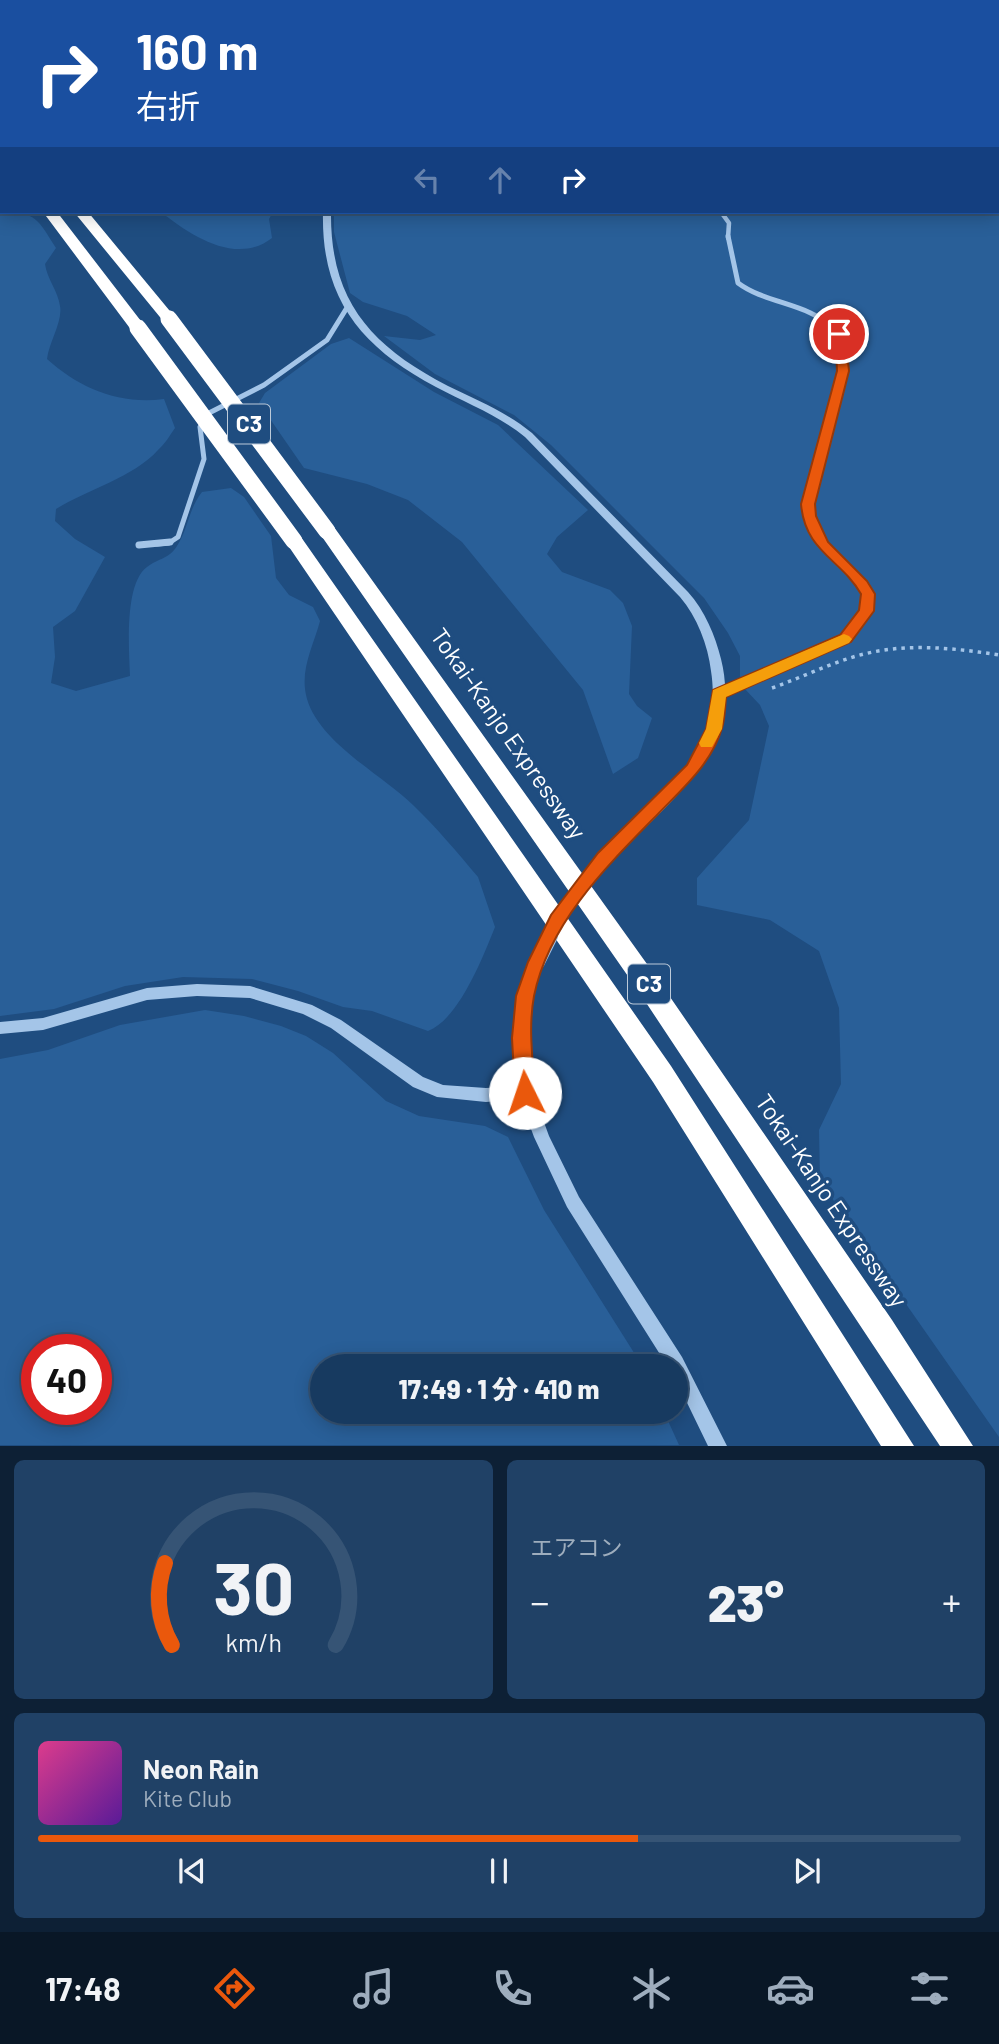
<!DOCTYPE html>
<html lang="ja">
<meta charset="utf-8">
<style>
:root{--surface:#173a60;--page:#204166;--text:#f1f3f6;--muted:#9eadbd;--line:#365475;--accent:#ea580c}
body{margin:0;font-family:Barlow,"Noto Sans JP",sans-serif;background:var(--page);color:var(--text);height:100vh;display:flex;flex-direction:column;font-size:26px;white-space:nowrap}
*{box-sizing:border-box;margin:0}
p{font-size:23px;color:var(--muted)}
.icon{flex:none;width:38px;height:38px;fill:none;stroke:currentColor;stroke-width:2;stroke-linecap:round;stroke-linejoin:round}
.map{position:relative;height:1446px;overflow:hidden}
.side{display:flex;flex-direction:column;gap:14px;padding:14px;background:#0d2035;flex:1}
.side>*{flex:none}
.top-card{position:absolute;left:0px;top:0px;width:999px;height:214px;box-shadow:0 4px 18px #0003,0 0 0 2px var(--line);background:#1a4fa0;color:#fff;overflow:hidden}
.speed{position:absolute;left:21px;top:1334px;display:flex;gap:14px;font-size:35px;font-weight:700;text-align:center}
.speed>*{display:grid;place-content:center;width:91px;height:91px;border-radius:50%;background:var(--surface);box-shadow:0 4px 18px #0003,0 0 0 2px var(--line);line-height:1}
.speed .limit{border:10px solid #d22;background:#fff;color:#111}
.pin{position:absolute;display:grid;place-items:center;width:60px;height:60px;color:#fff;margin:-30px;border:4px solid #fff;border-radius:50%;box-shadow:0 2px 7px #0007}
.me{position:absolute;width:77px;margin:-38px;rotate:356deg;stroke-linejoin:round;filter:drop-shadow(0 0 5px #0008)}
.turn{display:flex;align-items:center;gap:24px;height:147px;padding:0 21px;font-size:32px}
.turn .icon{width:91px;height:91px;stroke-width:2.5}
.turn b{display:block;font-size:49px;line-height:60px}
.lanes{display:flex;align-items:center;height:66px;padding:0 21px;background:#0003;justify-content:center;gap:35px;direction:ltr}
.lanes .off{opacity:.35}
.big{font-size:52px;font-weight:800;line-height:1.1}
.side .card{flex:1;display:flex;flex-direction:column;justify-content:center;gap:10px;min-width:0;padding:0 24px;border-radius:10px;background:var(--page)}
.side .dial{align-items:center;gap:0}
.dial svg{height:182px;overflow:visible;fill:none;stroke:var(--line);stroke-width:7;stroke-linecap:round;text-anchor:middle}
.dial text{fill:var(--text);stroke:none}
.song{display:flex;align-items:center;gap:21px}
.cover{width:84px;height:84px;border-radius:10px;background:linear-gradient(135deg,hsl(330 70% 55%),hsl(270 70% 35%))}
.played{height:7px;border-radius:4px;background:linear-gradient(90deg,var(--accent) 65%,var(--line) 65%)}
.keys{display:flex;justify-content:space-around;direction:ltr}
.heat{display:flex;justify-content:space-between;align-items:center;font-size:38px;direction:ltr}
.side .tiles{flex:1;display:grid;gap:14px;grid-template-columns:1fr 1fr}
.card:last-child{grid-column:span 2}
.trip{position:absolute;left:310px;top:1354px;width:378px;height:70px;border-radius:35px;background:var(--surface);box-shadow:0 4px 18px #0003,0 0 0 2px var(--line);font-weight:800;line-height:70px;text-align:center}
.dock{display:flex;height:112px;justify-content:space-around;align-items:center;background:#091726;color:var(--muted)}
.dock .icon{width:49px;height:49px}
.dock .active{color:var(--accent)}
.dock b{font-size:32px;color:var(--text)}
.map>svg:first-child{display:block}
.green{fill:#295f98;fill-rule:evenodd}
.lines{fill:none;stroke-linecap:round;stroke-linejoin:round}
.path{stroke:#a4c5e8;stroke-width:3.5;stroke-dasharray:3.5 5;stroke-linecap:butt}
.minor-far2{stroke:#a4c5e8;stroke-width:4.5}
.minor-far1{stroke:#a4c5e8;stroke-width:5}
.minor{stroke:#a4c5e8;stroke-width:7}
.tertiary{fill:#a4c5e8;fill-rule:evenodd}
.motorway{fill:#fff;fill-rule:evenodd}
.tertiary-bridge-far1{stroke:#a4c5e8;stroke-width:12}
.tertiary-bridge{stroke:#a4c5e8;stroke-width:16}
.motorway-bridge{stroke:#fff;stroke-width:17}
.route{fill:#ea580c;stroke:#983908;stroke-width:2}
.slow{fill:#f59e0b}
.labels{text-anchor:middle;stroke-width:7;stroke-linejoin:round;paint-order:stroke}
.shield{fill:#1f4d80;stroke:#bccad9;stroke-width:2}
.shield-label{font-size:23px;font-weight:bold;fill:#fff}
.street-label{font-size:24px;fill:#fff;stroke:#1f4d80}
</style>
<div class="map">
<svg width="999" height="1446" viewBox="0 0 999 1446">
<rect width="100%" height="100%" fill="#1f4d80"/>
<path class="green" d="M235 0H999V185L998 2Z
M998 202 999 203V1437L820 1181 819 1130 841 1084 839 1008 819 951 770 920 697 905V878L749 820 769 726 760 705 744 688 740 676V656L728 633 704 598 551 445 514 415 435 374 384 336 420 340 436 335 407 316 363 302 350 293 334 232V212H998Z
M0 203 2 212C37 212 38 220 56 248L45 264C47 279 58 291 60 306 63 321 49 342 47 359 79 388 119 405 164 399L175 428C170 435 165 444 158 450 134 477 87 490 56 509L55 521 75 539 105 557 75 611 53 627 55 657 51 683 76 691 130 676C129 649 124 584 147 567 159 558 169 559 177 546 188 529 189 508 202 492L231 488 244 497 271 536 276 578 289 595 313 607 320 621C313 647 299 671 307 699 320 743 381 774 413 805 436 827 457 852 478 877L495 927C483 957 459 1019 428 1031L372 1011 343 1007 298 991 252 979 183 977 125 986 54 1009 0 1016Z
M161 212H273L269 219 272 238C236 266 190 235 161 212Z
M349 338 434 392 498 425 588 510 557 537 547 554 562 572 610 590 623 603 632 626 629 694 637 706 652 718 638 758 613 774 583 690 462 542 408 500 367 484 304 468 259 403 265 393 331 344Z
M205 1010 244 1016 281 1026 306 1036 333 1053 386 1101 419 1116 485 1126 508 1137 544 1210 643 1367H322V1412H664L679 1445H0V1059L48 1050 120 1025ZM37 1349H96V1409H37Z"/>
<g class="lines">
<path class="path" d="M772 688C803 677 832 662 864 654 908 643 954 648 999 655"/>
<path class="minor-far2" d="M721 212 729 223 728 238"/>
<path class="minor-far1" d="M728 236 738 283C766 304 809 303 834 329 859 354 826 443 817 474 814 483 808 495 808 504 808 518 816 533 824 544
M157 544 169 543 178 537 204 459 200 427 207 414 264 385 327 340 348 306"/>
<path class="minor" d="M139 545 170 542
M719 693 839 642 858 625 868 604 865 589 823 542"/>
<path class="tertiary" d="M223 0H230L231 2H224Z
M323 212H331C330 301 371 346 448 386 477 400 506 412 532 433L688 592C705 611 715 635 721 659 744 749 666 806 609 862H599L597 858C606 845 620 835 631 824 679 780 722 741 711 671 708 645 697 617 680 597L525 437C498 415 466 403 436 387 361 347 321 299 323 212Z
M537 956 542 958 544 962 532 996 528 1038 533 1092 549 1136 579 1197 682 1357 727 1446H708L676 1380V1367H668L567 1207 534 1137 520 1099 486 1102 437 1097 413 1087 331 1028 303 1014 250 998 197 996 147 1000 43 1030 0 1034V1022L43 1018 147 988 197 984 250 986 312 1005 341 1020 423 1077 443 1085 486 1088 517 1086 514 1038 518 996 530 962 532 958Z"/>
<path class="motorway" d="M0 108 2 109V118L0 117Z
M0 143H2V153L0 152Z
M43 212H57L144 325 146 328 144 331H132Z
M74 212H88L174 316 177 319 174 322H164Z
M327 525 334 527 657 978 892 1320 973 1446H940L639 992 318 531Z
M294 535 301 537 671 1066 914 1446H881L653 1082 285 541Z"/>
<path class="tertiary-bridge-far1" d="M549 938 560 915 604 858"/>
<path class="tertiary-bridge" d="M537 962 550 936"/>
<path class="motorway-bridge" d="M169 319 327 531
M138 328 294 541"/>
</g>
<path class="route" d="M835 332 845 334 849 371 815 504 816 516 828 542 867 581 875 594 874 611 851 642 726 697C725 707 725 719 722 728 712 763 683 788 659 813 608 865 549 922 534 996 528 1028 533 1061 535 1093L532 1099 525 1101 518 1099 515 1093 512 1038 516 996 528 962 551 915 598 853 687 765 706 729 713 690 840 635 859 610 861 594C841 559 805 552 801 504L837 371Z"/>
<path class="slow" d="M844 634 849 636 852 639 849 643 726 697 722 729 712 747H701L699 743 706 729 713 690Z"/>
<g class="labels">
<g class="shield">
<rect x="228" y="404.5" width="42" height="39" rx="5"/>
<rect x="628" y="964.5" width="42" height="39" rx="5"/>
</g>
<g class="shield-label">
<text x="249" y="432">C3</text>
<text x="649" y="992">C3</text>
</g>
<g class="street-label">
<text transform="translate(508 734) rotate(55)" y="8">Tokai-Kanjo Expressway</text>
<text transform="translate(831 1201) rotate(56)" y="8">Tokai-Kanjo Expressway</text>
</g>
</g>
</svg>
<div class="speed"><div class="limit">40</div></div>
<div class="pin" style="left:839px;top:334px;background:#d93025"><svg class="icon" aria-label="arrive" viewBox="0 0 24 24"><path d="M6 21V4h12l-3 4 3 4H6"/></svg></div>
<svg class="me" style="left:525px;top:1093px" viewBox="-20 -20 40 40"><circle r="19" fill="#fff"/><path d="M0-13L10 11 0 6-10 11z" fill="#ea580c"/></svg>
<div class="trip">17:49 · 1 分 · 410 m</div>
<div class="top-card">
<div class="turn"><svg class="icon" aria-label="right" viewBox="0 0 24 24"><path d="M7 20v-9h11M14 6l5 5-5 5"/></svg><div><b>160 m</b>右折</div></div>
<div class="lanes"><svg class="icon off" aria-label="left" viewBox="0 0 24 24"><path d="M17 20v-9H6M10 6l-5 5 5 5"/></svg><svg class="icon off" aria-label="ahead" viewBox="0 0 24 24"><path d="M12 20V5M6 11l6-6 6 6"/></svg><svg class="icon" aria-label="right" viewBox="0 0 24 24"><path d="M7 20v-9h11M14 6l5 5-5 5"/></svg></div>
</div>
</div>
<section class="side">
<div class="tiles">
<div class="card dial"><svg viewBox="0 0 100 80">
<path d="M14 69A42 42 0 1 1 86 69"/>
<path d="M14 69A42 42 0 0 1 11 33" stroke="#ea580c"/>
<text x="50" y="56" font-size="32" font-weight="700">30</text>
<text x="50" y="72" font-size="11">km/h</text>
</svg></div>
<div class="card"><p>エアコン</p>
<div class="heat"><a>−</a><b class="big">23°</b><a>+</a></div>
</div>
<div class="card">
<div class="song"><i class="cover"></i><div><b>Neon Rain</b><p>Kite Club</p></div></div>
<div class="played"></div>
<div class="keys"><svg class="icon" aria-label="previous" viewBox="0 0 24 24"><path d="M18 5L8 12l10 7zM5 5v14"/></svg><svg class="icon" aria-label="pause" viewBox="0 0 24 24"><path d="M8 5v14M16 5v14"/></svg><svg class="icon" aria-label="next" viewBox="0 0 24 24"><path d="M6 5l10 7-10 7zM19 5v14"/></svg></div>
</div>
</div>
</section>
<nav class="dock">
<b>17:48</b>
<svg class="icon active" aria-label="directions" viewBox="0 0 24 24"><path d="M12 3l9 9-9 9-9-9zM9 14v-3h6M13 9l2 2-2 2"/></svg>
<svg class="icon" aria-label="music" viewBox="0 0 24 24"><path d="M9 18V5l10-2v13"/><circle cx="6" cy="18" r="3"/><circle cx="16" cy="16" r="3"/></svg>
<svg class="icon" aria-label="phone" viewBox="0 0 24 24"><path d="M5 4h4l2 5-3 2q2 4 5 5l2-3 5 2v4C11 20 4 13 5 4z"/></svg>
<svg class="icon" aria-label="climate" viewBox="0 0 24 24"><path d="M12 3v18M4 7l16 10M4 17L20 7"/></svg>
<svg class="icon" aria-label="car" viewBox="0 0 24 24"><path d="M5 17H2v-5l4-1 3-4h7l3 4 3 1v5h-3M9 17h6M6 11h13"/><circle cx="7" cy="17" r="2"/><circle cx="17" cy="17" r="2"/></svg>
<svg class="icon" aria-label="filters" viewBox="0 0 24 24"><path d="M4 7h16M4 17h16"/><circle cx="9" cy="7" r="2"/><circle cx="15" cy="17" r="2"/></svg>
</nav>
